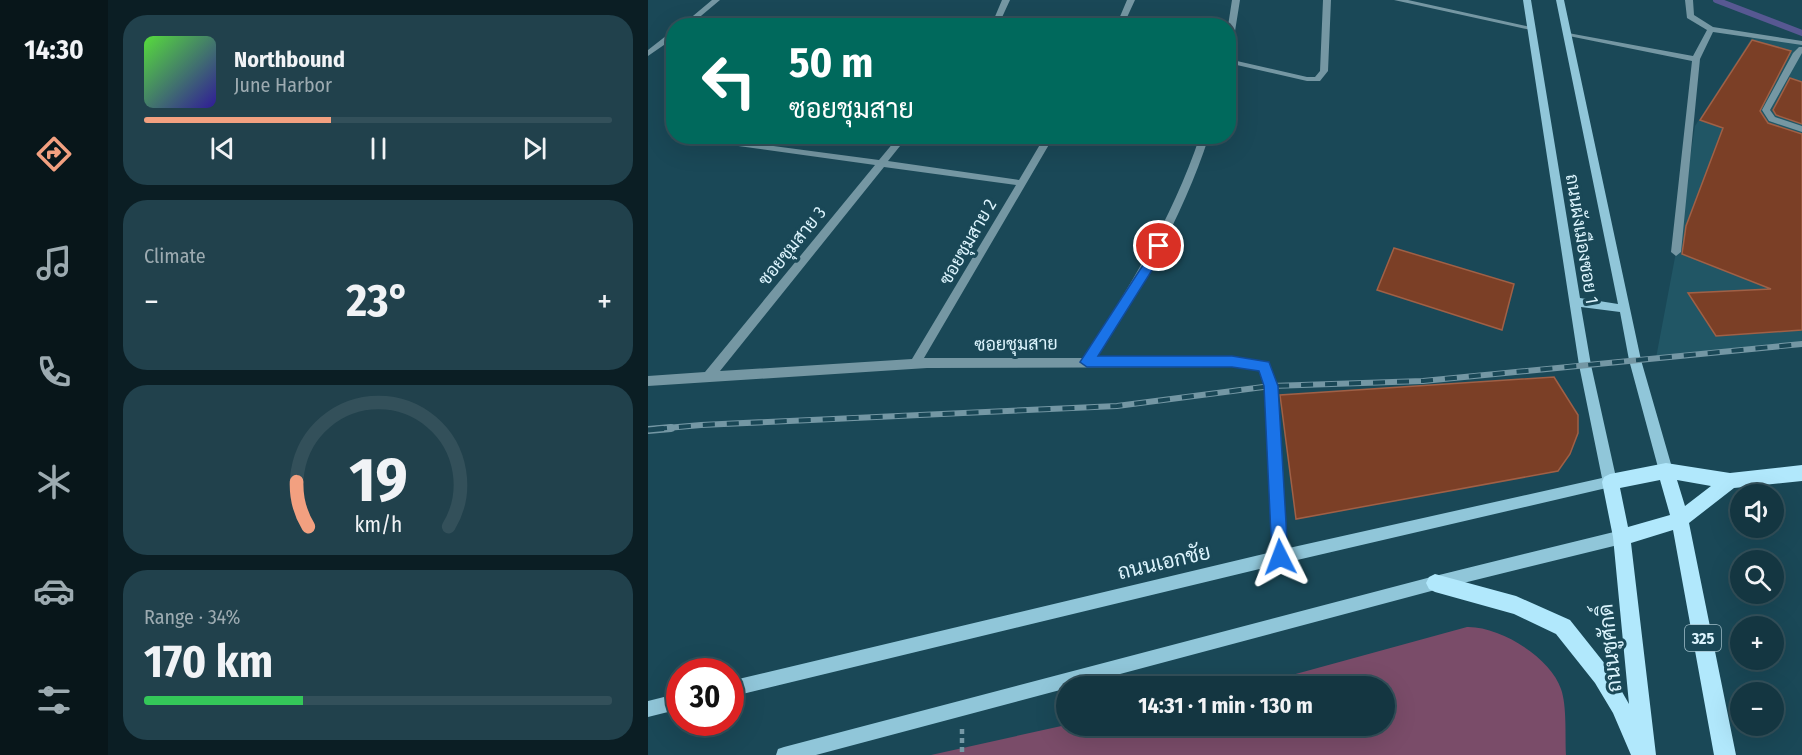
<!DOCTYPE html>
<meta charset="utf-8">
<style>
:root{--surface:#143641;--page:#21414c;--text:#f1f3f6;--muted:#9dabb1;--line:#33505a;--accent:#f2a080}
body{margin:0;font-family:"Fira Sans Condensed",Sarabun,sans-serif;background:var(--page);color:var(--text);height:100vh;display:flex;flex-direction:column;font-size:22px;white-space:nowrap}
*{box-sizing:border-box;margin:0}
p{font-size:20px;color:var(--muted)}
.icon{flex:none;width:33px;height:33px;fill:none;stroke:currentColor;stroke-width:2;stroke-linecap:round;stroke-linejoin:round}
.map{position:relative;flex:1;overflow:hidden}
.sheet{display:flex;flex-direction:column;gap:15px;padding:15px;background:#0b1e24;width:540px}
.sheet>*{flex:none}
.hud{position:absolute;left:18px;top:18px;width:570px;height:126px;border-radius:24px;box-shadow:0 6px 24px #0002,0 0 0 2px var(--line);background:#00695c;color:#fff;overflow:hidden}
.controls{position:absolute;left:1082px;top:484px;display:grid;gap:12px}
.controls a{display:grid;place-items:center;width:54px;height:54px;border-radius:50%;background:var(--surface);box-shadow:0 6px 24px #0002,0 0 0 2px var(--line);font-size:30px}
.speed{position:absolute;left:18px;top:658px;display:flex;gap:12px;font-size:30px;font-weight:700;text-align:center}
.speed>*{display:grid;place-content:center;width:78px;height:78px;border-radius:50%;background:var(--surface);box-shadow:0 6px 24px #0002,0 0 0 2px var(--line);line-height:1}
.speed .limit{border:9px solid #d22;background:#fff;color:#111}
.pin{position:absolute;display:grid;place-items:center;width:51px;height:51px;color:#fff;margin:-26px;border:3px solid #fff;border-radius:50%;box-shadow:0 2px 6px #0007}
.me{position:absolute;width:66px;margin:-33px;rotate:357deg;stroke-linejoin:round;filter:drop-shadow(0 0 4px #0008)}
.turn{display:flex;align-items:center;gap:21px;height:126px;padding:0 24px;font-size:27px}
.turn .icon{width:78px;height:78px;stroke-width:2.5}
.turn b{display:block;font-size:42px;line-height:51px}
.big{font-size:45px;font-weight:700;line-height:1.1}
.sheet .widget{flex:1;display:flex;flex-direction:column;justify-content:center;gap:9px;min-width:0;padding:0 21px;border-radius:24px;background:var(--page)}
.sheet .dial{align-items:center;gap:0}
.dial svg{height:156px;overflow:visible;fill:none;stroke:var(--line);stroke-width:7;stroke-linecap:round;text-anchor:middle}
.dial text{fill:var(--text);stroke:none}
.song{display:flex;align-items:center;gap:18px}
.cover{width:72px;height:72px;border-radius:9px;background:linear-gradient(135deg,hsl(110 70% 55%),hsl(250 70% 35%))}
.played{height:6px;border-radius:3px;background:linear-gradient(90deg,var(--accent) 40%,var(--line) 40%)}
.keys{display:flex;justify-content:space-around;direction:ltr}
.heat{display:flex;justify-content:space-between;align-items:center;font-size:33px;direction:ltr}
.charge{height:9px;border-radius:4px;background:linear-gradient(90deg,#34c759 34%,var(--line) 0)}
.trip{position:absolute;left:408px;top:676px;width:339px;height:60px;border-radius:30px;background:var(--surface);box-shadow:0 6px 24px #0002,0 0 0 2px var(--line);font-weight:700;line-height:60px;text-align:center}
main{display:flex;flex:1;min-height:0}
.menu{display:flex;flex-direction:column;width:108px;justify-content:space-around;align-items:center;background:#08161a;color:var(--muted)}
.menu .icon{width:42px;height:42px}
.menu .on{color:var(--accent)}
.menu b{font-size:27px;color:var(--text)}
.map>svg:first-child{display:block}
.built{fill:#215665}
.green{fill:#7a4c69}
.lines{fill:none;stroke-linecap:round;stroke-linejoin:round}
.stream{stroke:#575892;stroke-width:6}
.building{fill:#7b3f26;stroke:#a06046;stroke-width:1.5}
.path{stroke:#7598a5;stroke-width:4.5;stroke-dasharray:5 4;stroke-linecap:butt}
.lane{fill:#7597a3;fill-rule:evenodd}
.street{fill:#7597a3;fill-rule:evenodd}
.secondary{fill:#90c6d9;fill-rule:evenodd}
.primary{fill:#b1e8fc;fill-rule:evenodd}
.rail-far1-casing{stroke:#7497a4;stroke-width:6}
.rail-casing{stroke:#7497a4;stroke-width:8}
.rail-far1{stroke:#1a4857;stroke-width:4;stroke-dasharray:12;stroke-linecap:butt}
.rail{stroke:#1a4857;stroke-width:5;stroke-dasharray:16;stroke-linecap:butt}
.route{fill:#1a73e8;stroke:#114b97;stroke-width:1.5}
.labels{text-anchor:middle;stroke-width:6;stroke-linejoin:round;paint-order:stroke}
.shield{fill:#1a4857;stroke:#a2c0cb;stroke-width:1.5}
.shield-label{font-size:16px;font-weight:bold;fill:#dcf4fd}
.street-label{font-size:18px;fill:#dcf4fd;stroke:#1a4857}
.near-street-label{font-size:21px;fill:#dcf4fd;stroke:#1a4857}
</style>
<main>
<nav class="menu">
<b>14:30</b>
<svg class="icon on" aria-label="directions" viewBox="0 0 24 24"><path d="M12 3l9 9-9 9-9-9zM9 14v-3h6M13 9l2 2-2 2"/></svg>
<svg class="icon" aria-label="music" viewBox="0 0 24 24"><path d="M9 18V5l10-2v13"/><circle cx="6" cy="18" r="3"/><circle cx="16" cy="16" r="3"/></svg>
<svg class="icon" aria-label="phone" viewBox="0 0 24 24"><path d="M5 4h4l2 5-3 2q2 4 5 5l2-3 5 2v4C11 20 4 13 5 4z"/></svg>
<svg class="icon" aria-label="climate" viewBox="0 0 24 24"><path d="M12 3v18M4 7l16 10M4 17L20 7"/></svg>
<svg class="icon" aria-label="car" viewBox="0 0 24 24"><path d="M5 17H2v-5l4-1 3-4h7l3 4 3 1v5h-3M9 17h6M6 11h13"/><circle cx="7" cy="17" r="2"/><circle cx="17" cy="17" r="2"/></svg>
<svg class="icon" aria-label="filters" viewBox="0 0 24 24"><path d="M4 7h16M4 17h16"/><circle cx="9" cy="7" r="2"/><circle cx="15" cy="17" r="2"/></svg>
</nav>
<section class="sheet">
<div class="widget">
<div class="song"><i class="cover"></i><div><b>Northbound</b><p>June Harbor</p></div></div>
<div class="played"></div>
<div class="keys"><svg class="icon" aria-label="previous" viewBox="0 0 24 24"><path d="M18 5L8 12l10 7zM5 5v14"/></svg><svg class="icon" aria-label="pause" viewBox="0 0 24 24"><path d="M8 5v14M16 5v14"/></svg><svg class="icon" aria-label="next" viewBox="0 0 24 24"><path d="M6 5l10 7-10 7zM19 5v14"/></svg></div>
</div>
<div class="widget"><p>Climate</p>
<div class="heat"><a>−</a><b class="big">23°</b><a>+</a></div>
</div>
<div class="widget dial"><svg viewBox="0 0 100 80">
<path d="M14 69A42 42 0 1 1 86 69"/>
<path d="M14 69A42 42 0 0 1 8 46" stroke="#f2a080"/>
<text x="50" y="56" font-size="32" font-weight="700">19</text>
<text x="50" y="72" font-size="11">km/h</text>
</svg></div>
<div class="widget"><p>Range · 34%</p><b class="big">170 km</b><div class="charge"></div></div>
</section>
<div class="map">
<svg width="1154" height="755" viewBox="0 0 1154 755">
<rect width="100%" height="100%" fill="#1a4857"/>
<path class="built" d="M1105 36 1154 43V344L1008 358 1028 252 1047 126Z"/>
<path class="green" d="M819 627C852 626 903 658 913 689 919 706 917 736 918 755H283L418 725 736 726V687H591L644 675Z"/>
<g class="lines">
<path class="stream" d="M1068 0 1154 33"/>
</g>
<path class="building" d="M1104 40 1143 51 1112 111 1120 123 1154 134V330L1068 336 1040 293 1123 289 1034 254 1038 226 1075 128 1052 120Z
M1142 78 1154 82V124L1128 115 1125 110Z
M746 248 866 284 854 330 729 290Z
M906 377 930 415V433L922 454 910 471 648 519 632 395Z"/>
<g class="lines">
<path class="path" d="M314 729V755"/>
<path class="lane" d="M1151 47H1154V53L1122 110 1127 117 1154 126V132L1121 121 1114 110 1145 53Z"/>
<path class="street" d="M64 0H72L41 26H33Z
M354 0H362L350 26H343Z
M479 0H487L475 26H468Z
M584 0H592L584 50 580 52V26Z
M675 0H683L680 71 672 81H659L580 63V59L659 77H667L672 71Z
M746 0H760L887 28 883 30Z
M1037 0H1045L1046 15 1065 27 1154 41V45L1065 32 1052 59 1033 252 1028 256 1023 252 1044 61 916 35 920 33 1045 56 1059 30 1039 18Z
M23 32H26V38L0 56V50Z
M251 136H260L240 161 371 180 397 136H406L276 358H435C482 287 525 217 552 136H561C535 217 493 287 448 358L584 357 620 363 629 386 639 557 637 562 632 564 627 562 625 557 617 386 612 370 584 367 279 368 0 386V376L57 372 227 165 83 145 80 144V140L231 160ZM236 167 368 185 264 359 72 371Z"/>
<path class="secondary" d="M875 0H883L932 298 970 304 908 0H916L993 360 1025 471 1023 475 1018 477 1013 475 1011 471 981 360 972 312 933 307 943 365 969 482 967 486 632 564 82 697V681L632 550 954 478 931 365Z
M974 530 979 532 981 537 979 542 974 544 787 590 168 755H128L130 749 136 747 787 576Z
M32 693V709L0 717V701Z"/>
<path class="primary" d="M1018 463 1082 473 1154 465V481L1086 488 1041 523 1088 755H1066L1025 530 983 543 1008 755H983L965 713 947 683 908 634 866 614 787 592 781 589 778 583 781 577 787 574 868 596 922 620 961 669 981 704 965 537 954 482 956 477 962 474ZM1012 480 1022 515 980 527 972 488ZM1029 480 1063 486 1037 506Z"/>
<defs>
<path id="rail-far1" d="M7 429 53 425 469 406 623 386 775 381 1154 344"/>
<path id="rail" d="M0 430 23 428"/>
</defs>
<use href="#rail-far1" class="rail-far1-casing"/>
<use href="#rail" class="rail-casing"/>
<use href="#rail-far1" class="rail-far1"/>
<use href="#rail" class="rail"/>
</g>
<path class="route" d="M511 242 517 246 506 267 450 356H584L621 362 630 386 640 557 638 563 632 565 626 563 624 557 616 386 611 371 584 367H439L432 362 497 262 507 243Z"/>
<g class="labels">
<rect class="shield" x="1037" y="625" width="36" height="26" rx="4.5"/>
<g class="shield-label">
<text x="1055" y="644">325</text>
</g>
<g class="street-label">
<text transform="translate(934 239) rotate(81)" y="6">ถนนผังเมืองซอย 1</text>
<text transform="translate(320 242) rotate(-60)" y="6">ซอยชุมสาย 2</text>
<text transform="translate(144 246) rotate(-51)" y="6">ซอยชุมสาย 3</text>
<text transform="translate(368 344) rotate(-1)" y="6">ซอยชุมสาย</text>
</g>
<g class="near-street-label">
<text transform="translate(516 562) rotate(-13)" y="7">ถนนเอกชัย</text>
<text transform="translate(962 648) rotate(-96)" y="7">ถนนชูศักดิ์</text>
</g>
</g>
</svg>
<div class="controls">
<a><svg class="icon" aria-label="sound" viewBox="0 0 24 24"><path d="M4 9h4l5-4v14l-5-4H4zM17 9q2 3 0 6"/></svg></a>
<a><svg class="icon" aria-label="search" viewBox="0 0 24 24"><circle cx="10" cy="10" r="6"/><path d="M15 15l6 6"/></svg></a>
<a>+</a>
<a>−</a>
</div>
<div class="speed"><div class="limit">30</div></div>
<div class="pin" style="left:511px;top:246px;background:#d93025"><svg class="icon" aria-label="arrive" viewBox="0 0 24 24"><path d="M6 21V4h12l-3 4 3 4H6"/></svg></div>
<svg class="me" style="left:632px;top:557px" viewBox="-20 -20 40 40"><path d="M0-17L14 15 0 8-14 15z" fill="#1a73e8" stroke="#fff" stroke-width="4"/></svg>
<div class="trip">14:31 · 1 min · 130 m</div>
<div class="hud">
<div class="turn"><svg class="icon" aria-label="left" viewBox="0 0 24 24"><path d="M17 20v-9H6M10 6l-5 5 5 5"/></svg><div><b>50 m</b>ซอยชุมสาย</div></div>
</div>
</div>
</main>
